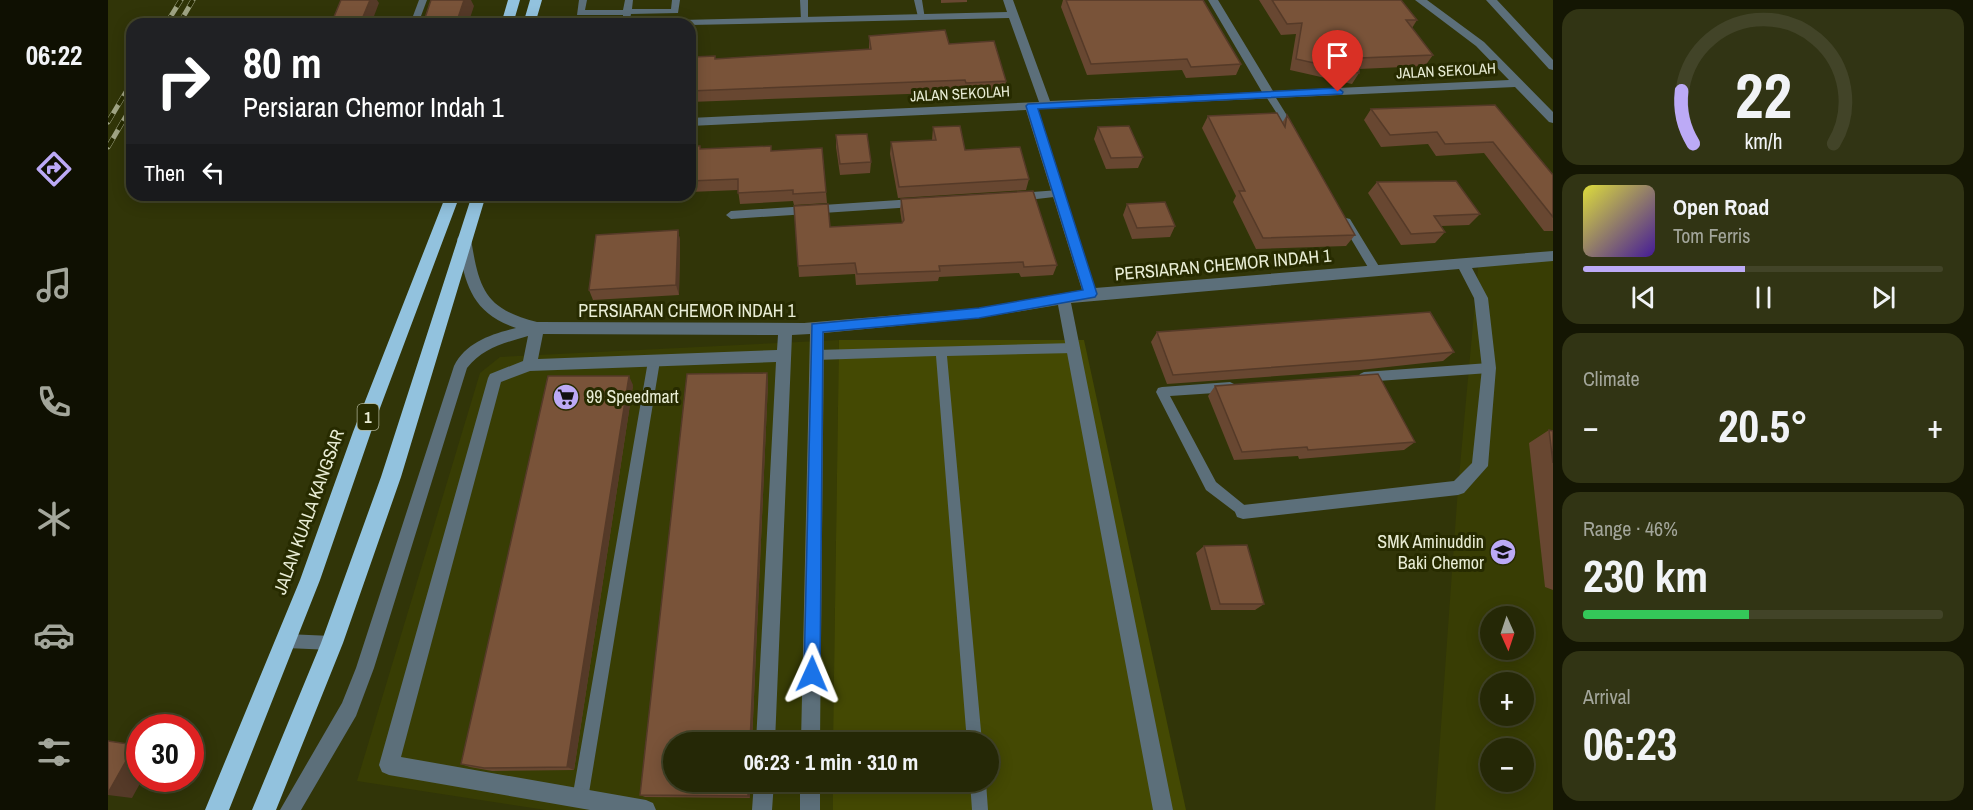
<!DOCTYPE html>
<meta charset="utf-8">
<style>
:root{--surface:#252806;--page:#313414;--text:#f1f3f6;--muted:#a3a69b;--line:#424428;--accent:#bcaaf6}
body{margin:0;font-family:"Archivo Narrow",sans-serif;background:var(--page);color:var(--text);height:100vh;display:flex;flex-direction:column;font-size:22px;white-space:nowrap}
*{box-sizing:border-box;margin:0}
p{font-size:20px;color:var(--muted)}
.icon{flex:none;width:33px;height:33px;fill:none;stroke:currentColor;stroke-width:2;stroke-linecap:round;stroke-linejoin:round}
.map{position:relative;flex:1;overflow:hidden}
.sheet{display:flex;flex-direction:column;gap:9px;padding:9px;background:#141603;width:420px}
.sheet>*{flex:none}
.hud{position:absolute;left:18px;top:18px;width:570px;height:183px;border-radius:18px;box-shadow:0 3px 15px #0003,0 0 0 2px var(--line);background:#202124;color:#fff;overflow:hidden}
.needle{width:39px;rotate:177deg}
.tools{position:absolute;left:1372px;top:606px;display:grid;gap:12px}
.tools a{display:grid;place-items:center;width:54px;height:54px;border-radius:50%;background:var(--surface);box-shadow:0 3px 15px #0003,0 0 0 2px var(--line);font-size:30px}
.speed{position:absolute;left:18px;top:714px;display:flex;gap:12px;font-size:30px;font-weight:700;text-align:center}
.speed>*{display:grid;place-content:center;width:78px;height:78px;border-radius:50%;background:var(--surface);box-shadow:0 3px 15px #0003,0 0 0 2px var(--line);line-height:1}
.speed .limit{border:9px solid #d22;background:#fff;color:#111}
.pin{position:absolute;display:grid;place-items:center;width:51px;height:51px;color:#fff;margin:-62px -26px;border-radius:50% 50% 50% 0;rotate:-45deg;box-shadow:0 0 6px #0007}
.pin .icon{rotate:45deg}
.me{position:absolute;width:66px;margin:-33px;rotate:1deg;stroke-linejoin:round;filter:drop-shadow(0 0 4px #0008)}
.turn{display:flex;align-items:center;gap:21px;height:126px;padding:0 18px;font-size:27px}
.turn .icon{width:78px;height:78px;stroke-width:2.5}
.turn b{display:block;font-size:42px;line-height:51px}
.then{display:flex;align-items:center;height:57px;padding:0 18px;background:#0003;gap:12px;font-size:22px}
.big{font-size:45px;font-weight:700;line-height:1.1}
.sheet .tile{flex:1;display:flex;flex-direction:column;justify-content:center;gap:9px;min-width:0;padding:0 21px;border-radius:18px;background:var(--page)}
.sheet .dial{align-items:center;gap:0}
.dial svg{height:156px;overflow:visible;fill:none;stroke:var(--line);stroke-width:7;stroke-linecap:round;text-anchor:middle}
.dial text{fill:var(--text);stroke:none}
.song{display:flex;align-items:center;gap:18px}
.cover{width:72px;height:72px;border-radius:9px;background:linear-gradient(135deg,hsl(60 70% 55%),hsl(260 70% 35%))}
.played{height:6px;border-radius:3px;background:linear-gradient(90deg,var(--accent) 45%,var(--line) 45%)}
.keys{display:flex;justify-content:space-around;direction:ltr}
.heat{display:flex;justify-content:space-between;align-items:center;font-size:33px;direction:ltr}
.charge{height:9px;border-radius:4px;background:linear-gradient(90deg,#34c759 46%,var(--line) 0)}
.trip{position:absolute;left:555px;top:732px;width:336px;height:60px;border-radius:30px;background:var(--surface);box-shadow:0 3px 15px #0003,0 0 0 2px var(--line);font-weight:700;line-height:60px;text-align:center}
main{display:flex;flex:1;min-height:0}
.menu{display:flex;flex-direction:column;width:108px;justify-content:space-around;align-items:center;background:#0f1002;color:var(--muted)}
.menu .icon{width:42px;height:42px}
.menu .on{color:var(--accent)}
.menu b{font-size:27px;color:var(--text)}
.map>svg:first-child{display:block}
.built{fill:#383d04;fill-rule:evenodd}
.green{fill:#444903}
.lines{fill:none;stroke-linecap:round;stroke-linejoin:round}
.lane{fill:#5c6f7a;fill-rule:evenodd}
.street{fill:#5c6f7a;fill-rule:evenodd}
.highway{fill:#92c2de;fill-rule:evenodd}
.rail-casing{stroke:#a1a585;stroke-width:5}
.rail{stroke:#272b00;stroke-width:4;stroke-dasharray:10;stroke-linecap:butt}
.wall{fill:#684731}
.shaded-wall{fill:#553a28}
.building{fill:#795339;stroke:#553a28;stroke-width:1.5}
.route{fill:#1a73e8;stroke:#114b97;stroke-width:1.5}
.labels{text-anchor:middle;stroke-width:6;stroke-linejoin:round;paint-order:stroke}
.far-street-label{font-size:15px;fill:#e9edd5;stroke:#272b00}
.shield{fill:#272b00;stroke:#afb395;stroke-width:1.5}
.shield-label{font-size:16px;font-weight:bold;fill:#e9edd5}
.street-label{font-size:18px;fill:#e9edd5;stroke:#272b00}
.poi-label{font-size:18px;fill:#e9edd5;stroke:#272b00;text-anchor:start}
</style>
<main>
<nav class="menu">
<b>06:22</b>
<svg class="icon on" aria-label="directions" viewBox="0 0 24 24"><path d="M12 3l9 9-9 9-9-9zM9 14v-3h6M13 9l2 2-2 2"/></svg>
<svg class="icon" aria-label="music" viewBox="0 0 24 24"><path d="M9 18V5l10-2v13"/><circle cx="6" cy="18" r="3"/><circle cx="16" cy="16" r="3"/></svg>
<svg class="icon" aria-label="phone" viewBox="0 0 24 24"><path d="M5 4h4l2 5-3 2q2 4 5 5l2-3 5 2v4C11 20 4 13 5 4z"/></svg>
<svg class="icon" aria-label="climate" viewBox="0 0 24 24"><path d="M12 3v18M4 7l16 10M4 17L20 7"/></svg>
<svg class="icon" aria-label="car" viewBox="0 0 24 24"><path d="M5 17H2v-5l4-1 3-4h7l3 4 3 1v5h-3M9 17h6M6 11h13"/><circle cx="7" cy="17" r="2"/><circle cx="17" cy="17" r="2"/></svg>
<svg class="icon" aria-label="filters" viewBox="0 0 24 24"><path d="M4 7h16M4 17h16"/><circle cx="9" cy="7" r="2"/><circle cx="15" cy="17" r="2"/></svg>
</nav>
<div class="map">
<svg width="1445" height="810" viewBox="0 0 1445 810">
<rect width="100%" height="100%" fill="#313508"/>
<path class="built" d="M1445 254V810H1327L1350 488 1371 258ZM1383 616H1416V650H1383ZM1383 682H1416V716H1383ZM1383 748H1416V782H1383Z
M731 340 725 742H566V782H725V810H438L249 781 372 373 392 357Z"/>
<path class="green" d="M731 340H976L1078 810H725V782H880V742H725Z"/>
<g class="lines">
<path class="lane" d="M311 0H319L310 24H302Z
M471 0H479L477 10H515L517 0H525L524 9H563L564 0H572L570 13 523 14 521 24H515V15H469Z
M692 0H700V22L693 20Z
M806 0H814L817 19 810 17Z
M1162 92 1165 93 1188 130V134H1182L1157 95Z
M951 190 955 192V196L911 201 906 197 911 193Z
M806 199 811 203 806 207 623 219 618 215 623 211Z
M1238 218 1242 219 1272 268 1273 271 1272 274H1264L1233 222Z
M966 343 972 348 966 353 839 356 874 742H859L828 356 708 360 704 358 702 355 704 352 708 350Z
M546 356 550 358 552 361 480 799 478 805 472 807 466 805 464 799 540 361 542 358Z
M1381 363 1385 365 1387 368 1385 371 1381 373 1256 382 1252 380 1250 377 1252 374 1256 372Z
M1122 382 1126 384 1128 387 1126 390 1122 392 1062 396 1108 482 1140 508 1142 512 1140 516 1135 518 1098 490 1048 392 1050 388 1054 387Z
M178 634 224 636 229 638 231 643 229 648 224 650 178 648 173 646 171 641 173 636Z
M862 782H878L880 810H864Z"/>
<path class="street" d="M895 0H905L942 101 1154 92 1100 0H1110L1165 91 1401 80 1368 46 1307 0H1319L1376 42 1445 112V123L1441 122 1407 87 930 109 987 288 1445 251V261L1364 268 1380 298 1388 368 1380 466 1356 493 1350 495 1135 519 1129 517 1127 512 1129 507 1135 505 1346 481 1364 463 1374 368 1366 298 1351 269 963 303 1065 810H1045L950 305 871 318 716 333 712 742H693L702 334 684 335 667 742H648L668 362 422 371 393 382 293 757 538 800 545 803 548 810H482L281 775 274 772 271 765 380 378 382 374 415 361 420 336C396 343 375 348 359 368L266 668 248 716 193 810H172L234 703 248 668 346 366C358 342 384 334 408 328 362 312 357 283 349 239L351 236 356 234 363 239C371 289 377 309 429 322L696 323 871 308 974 290 918 110 582 126V118L931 102 901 18 582 25 490 24 491 22 899 12ZM435 334 670 335 669 350 430 359Z
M1378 0H1389L1445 60V70L1441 69Z
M646 782H666L664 810H644Z
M692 782H712V810H692Z"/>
<path class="highway" d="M400 0H412L405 24H393Z
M422 0H434L427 24H415Z
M338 195H352L263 432 212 580 121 810H97L192 580 245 432Z
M364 195H378L293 477 235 643 168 810H144L213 643 273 477Z"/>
<defs>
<path id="rail" d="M58 24 73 0
M71 24 85 0
M0 122 24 82
M0 147 24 106"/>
</defs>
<use href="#rail" class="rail-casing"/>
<use href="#rail" class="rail"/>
</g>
<path class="wall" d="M833 0H859V2L833 3Z
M955 0H1095L1133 64 1128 75 1078 78 1074 70 979 75 953 7Z
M1151 0H1293L1309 20 1304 28 1325 55 1317 66 1251 69V73L1244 84 1182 70 1188 34 1173 35Z
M761 36 841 44 898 81 896 93 856 94 855 92 582 102V61L607 59 761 49Z
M1387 105 1445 175V231H1436L1376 153 1328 156 1320 144 1273 147 1256 120 1263 109Z
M1179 115 1247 235 1238 246 1148 249 1125 202 1128 196 1094 128 1100 116 1174 123Z
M825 127 857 150 921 179 918 190 790 198 782 154 783 142 824 140Z
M990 127 1035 157 1030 168 998 169 986 139Z
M728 135 763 162 762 173 732 175 728 147Z
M582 146 592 149 663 151 718 192 719 203 686 205 685 201 632 204 630 190 582 192Z
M1269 182 1372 214 1361 225 1333 226 1337 232 1327 243 1293 245 1260 193Z
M496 195H526L496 196Z
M793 199 949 265 945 275 913 277 911 273 831 277 830 281 748 285 747 274 691 277 686 206 722 227 794 223 792 210Z
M1019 204 1067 226 1062 237 1024 239 1015 215Z
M570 230 572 241 571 295 485 300 481 290Z
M1049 332 1346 352 1335 361 1252 370 1059 384 1043 342Z
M659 373 660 383 644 742H566L642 782V798L537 797 532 795Z
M525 385 466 770 384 771 362 767 353 764Z
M1107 386 1307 442 1296 450 1191 459 1190 456 1126 460 1100 396Z
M1441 430 1445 431V590L1437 587 1421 443Z
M1096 546 1156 604 1147 610H1103L1088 553Z"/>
<path class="shaded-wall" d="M262 0H269L271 3 263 24H252Z
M356 0H363L366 6 360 24H348Z
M570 230 572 241 571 295 568 285Z
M659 373 660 383 644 742H642Z
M521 376 525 385 466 770 459 767Z
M27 745 32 746V778H35L24 798 0 795V793Z
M640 782H642V798L640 796Z"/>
<path class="building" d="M233 0H262L252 24H223Z
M323 0H356L348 24H315Z
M958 0H1095L1133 64 1083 67 1079 59 983 64Z
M1164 0H1293L1309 20H1298L1325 55 1252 58 1251 73 1188 59 1194 23 1179 24Z
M837 30 841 44 886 41 898 81 858 83 857 80 582 91V61H584L585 57 607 56V59L763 49 761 36Z
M1387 105 1445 175V217L1385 142 1337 144 1329 132 1282 135 1263 109Z
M1169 113 1177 127 1179 115 1247 235 1155 238 1131 191H1137L1100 116Z
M852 126 857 150 912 147 921 179 791 187 783 142 828 140 825 127Z
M1021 126 1035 157 1003 158 990 127Z
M759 134 763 162 732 164 728 135Z
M582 146H592V149L663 146V151L714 148 718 192 685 194V190L630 193V179L582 181Z
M1348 181 1372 214 1326 216 1337 232 1303 234 1269 182Z
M925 191 949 265 916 267 915 262 831 266 832 271 749 274 747 263 690 266 686 206 720 204 722 227 794 223 796 220 793 199Z
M1057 202 1067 226 1029 228 1019 204Z
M570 230 568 285 481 290 488 235Z
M1322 312 1346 352 1262 360 1065 375 1049 332Z
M659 373 642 742H566V782H640V796L532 795 579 374Z
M1270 374 1307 442 1200 450 1199 447 1134 452 1107 386Z
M440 376H521L459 767 376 768 353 764Z
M1441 430 1445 431V463Z
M1139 545 1156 604H1112L1096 546Z
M0 741 27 745 0 793Z"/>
<path class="route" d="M1230 88 1235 92 1234 94 930 109 989 294 987 297 871 318 715 332 712 674 710 680 704 682 698 680 696 674 704 324 871 308 975 290 918 106 920 104Z"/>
<defs>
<symbol id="supermarket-disc" viewBox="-11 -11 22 22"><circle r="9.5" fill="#bcaaf6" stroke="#272b00"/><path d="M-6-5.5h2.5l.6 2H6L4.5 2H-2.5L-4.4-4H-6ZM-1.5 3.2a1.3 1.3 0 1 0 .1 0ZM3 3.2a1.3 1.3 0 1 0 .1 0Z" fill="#111"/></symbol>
<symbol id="school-disc" viewBox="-11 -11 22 22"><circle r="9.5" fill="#bcaaf6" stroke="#272b00"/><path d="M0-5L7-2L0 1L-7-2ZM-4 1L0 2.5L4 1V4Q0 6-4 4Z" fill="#111"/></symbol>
</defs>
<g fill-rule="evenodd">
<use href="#supermarket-disc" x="443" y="382" width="30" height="30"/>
<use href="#school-disc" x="1380" y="537" width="30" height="30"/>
</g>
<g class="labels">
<g class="far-street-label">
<text transform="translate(1338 71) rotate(-3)" y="5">JALAN SEKOLAH</text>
<text transform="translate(852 94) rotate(-3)" y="5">JALAN SEKOLAH</text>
</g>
<rect class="shield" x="249.5" y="404" width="21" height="26" rx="4.5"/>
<g class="shield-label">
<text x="260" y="423">1</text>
</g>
<g class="street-label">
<text transform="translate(1115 265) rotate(-5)" y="6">PERSIARAN CHEMOR INDAH 1</text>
<text x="579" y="317">PERSIARAN CHEMOR INDAH 1</text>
<text transform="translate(201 512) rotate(-70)" y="6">JALAN KUALA KANGSAR</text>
</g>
<g class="poi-label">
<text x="478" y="403">99 Speedmart</text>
<text x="1376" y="548" text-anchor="end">SMK Aminuddin<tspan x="1376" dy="21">Baki Chemor</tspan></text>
</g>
</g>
</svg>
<div class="tools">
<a><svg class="needle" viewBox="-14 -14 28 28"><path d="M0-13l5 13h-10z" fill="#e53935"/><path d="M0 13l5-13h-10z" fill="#a3a69b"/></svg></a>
<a>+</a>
<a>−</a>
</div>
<div class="speed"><div class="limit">30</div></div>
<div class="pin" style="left:1230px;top:92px;background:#d93025"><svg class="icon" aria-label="arrive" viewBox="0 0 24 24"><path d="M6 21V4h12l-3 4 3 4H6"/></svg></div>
<svg class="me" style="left:704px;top:674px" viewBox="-20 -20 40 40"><path d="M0-17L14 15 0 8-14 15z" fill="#1a73e8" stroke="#fff" stroke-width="4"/></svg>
<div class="trip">06:23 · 1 min · 310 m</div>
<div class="hud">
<div class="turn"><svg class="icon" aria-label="right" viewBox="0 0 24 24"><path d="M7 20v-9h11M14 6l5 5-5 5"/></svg><div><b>80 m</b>Persiaran Chemor Indah 1</div></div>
<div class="then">Then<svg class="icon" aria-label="left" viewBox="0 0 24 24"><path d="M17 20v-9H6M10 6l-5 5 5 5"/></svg></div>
</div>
</div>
<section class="sheet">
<div class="tile dial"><svg viewBox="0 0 100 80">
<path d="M14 69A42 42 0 1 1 86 69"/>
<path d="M14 69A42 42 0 0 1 8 42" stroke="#bcaaf6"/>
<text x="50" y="56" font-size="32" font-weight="700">22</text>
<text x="50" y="72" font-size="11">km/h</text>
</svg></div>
<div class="tile">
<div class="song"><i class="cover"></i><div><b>Open Road</b><p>Tom Ferris</p></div></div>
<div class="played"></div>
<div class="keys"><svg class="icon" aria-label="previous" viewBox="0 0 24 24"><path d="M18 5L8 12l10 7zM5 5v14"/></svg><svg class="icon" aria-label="pause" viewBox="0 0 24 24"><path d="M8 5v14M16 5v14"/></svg><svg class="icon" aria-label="next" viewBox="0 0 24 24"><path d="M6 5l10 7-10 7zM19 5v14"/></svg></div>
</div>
<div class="tile"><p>Climate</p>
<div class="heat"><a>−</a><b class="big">20.5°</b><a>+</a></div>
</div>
<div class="tile"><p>Range · 46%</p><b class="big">230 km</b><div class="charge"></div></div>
<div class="tile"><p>Arrival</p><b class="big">06:23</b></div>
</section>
</main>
